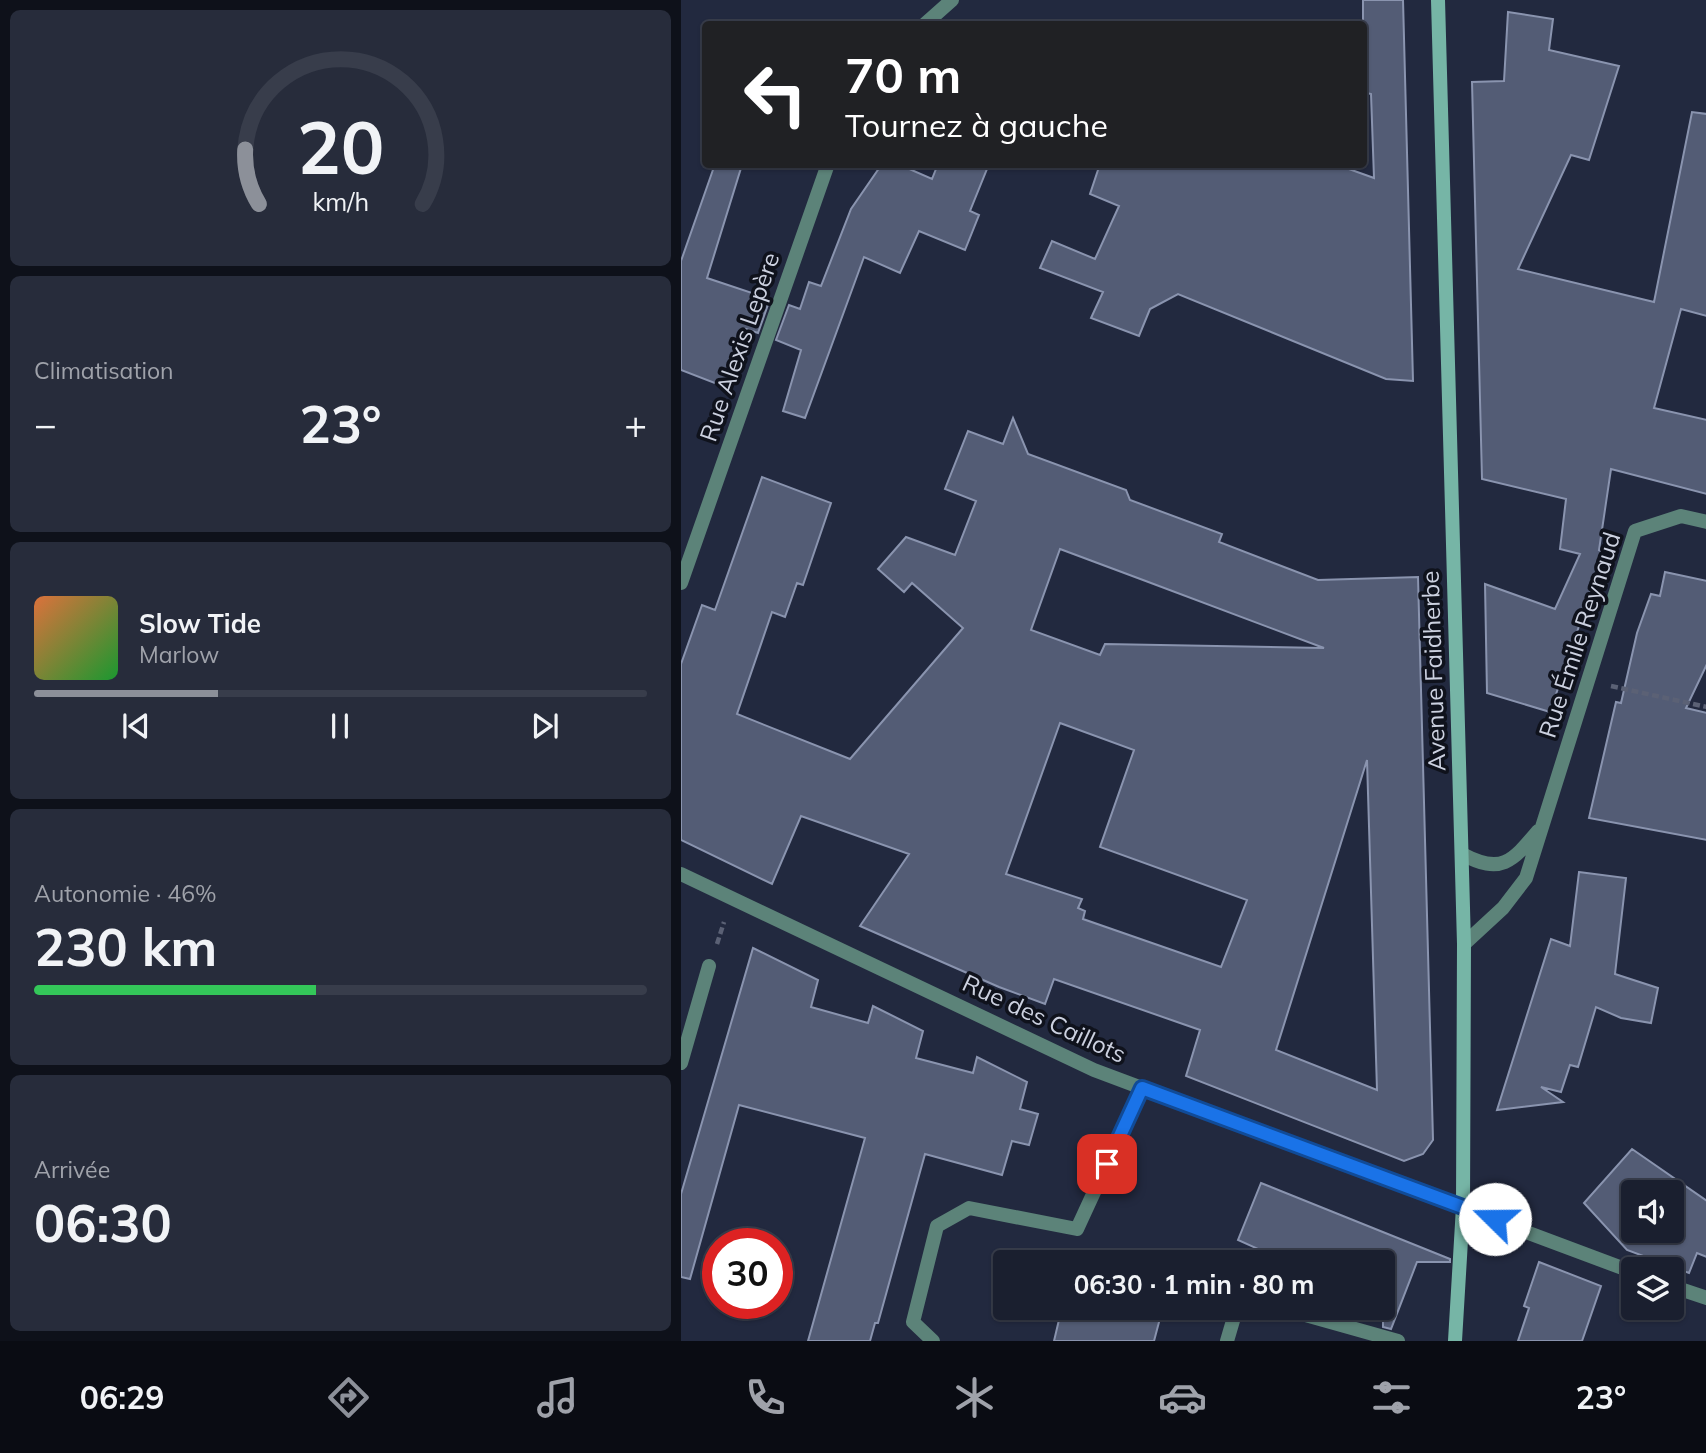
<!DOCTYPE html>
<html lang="fr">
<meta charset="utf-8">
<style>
:root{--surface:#1a1f2f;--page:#272c3b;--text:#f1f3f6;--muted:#9fa2aa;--line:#383d4b;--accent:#8c9099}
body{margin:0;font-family:Mulish,sans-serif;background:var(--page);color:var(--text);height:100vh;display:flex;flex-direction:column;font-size:26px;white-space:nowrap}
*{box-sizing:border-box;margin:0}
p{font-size:23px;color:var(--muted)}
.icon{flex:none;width:38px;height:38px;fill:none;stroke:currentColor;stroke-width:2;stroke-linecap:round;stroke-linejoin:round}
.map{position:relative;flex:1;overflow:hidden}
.details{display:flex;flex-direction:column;gap:10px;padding:10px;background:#0e111a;width:681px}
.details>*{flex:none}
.hud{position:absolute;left:21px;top:21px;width:665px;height:147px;border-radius:7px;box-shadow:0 2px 5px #0004,0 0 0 2px var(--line);background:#202124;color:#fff;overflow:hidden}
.buttons{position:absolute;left:940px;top:1180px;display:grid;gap:14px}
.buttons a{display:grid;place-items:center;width:63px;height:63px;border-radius:7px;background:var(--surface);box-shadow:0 2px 5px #0004,0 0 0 2px var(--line);font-size:35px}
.speed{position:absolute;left:21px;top:1228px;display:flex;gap:14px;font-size:35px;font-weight:700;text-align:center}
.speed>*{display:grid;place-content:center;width:91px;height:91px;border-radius:50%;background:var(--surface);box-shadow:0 2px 5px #0004,0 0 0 2px var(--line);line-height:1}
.speed .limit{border:10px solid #d22;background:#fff;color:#111}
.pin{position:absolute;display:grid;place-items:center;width:60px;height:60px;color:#fff;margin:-30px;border-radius:14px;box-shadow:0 4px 10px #0006}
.me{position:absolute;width:77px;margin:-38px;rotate:292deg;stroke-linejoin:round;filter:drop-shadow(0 0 5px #0008)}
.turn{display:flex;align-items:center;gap:24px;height:147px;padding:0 28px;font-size:32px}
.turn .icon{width:91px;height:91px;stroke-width:2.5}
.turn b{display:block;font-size:49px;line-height:60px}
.big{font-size:52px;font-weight:700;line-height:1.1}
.details .card{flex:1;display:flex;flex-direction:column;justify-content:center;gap:10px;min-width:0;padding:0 24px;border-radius:10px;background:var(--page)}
.details .dial{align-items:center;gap:0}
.dial svg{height:182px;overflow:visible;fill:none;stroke:var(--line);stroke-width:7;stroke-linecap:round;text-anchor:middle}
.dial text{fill:var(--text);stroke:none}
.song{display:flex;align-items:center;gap:21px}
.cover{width:84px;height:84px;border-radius:10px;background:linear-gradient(135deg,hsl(20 70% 55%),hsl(130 70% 35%))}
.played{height:7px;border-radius:4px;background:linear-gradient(90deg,var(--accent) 30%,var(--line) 30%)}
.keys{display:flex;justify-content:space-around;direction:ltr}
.heat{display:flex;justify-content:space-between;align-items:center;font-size:38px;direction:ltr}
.charge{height:10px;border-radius:5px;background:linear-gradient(90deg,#34c759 46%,var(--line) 0)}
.trip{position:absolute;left:312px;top:1250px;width:402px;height:70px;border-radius:7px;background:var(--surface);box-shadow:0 2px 5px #0004,0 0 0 2px var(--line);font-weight:700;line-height:70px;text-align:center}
.dock{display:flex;height:112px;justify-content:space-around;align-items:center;background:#0a0c13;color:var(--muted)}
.dock .icon{width:49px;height:49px}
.dock .active{color:var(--accent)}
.dock b{font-size:32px;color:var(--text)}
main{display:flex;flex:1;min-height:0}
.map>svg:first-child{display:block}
.building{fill:#535c75;stroke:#8a94af;stroke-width:2;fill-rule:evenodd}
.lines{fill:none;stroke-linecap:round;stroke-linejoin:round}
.path{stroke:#5b6175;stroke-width:4.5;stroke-dasharray:7 3.5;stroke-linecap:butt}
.lane{stroke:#5c8379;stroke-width:14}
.street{stroke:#5c8379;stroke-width:14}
.secondary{stroke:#76b5a6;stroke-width:14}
.route-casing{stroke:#114b97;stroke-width:18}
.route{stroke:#1a73e8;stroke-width:12}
.labels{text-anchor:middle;stroke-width:7;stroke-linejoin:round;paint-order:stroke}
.street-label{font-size:24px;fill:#ccd1e0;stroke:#0f121c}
</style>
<main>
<section class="details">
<div class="card dial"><svg viewBox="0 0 100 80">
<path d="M14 69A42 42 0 1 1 86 69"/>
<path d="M14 69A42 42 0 0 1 8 45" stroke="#8c9099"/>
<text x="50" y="56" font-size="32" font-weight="700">20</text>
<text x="50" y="72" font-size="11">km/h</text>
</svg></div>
<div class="card"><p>Climatisation</p>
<div class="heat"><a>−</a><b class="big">23°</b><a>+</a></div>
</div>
<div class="card">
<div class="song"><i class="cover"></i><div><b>Slow Tide</b><p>Marlow</p></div></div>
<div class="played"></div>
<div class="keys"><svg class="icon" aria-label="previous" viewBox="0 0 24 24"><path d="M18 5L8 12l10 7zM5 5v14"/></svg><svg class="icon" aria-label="pause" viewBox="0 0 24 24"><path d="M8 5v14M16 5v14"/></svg><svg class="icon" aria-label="next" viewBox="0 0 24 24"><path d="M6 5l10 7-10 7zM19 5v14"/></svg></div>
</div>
<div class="card"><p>Autonomie · 46%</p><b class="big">230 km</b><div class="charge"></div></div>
<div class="card"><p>Arrivée</p><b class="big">06:30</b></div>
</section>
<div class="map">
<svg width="1026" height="1341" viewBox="0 0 1026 1341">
<rect width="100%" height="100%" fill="#22293f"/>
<path class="building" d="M682 0H722L732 381 705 379 497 294 469 309 458 336 410 318 422 292 359 268 371 241 414 259 438 206 409 194 419 164H654L693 178 690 94 682 92Z
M827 12 872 19 868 50 938 66 908 160 890 155 837 269 973 302 1011 112 1026 114V316L1000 309 973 408 1026 420V494L930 469 918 550 923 552 869 712 806 693 804 584 874 609 899 554 879 549 885 499 801 479 791 82 823 81Z
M34 164 60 168 26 278 89 299 77 333 65 329 44 387 0 370V261Z
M201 164H217L251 179 257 164H308L289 211 298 215 284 250 238 231 219 273 183 257 124 418 102 411 120 350 95 340 108 305 119 309 128 282 140 286 170 209Z
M332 418 347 454 445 490 449 500 541 534 538 542 637 580 737 577 752 1140 742 1154 723 1161 505 1076 519 1030 373 979 364 1004 318 987 179 926 228 854 120 816 91 884 0 840V664L21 605 34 610 81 477 150 503 122 585 116 583 104 617 91 612 56 714 169 759 282 628 231 583 223 592 197 569 225 537 274 555 295 501 264 489 287 431 322 444ZM379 549 462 580 643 648 424 644 419 655 350 630ZM379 723 453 750 419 847 566 900 540 967 402 919 404 911 397 908 401 899 325 874ZM686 760 696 1090 595 1050Z
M984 572 1026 581V664L1005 708 1026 713V840L908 818 935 702 940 703 956 633 970 594 979 596Z
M898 872 945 878 934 974 977 988 970 1023 940 1018 915 1007 897 1067 889 1065 880 1092 860 1087 882 1102 816 1110 870 939 889 946Z
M72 948 137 980 130 1007 187 1023 192 1006 242 1031 235 1058 292 1073 296 1057 346 1082 339 1109 357 1114 348 1145 331 1141 321 1175 244 1154 197 1323H194L189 1341H127L184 1138 58 1105 9 1279 0 1277V1194Z
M951 1149 1026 1201V1257L1016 1253 1008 1273 946 1250 903 1203ZM952 1192H990V1230H952Z
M580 1183 769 1259V1262H736L710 1329 702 1327V1262H606L557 1240Z
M858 1262 920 1286 901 1341H837L848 1308 843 1306Z
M381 1307H482L473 1341H373Z"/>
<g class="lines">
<path class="path" d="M930 686 1026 707
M36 944 43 922"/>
<path class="lane" d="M0 1063 28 966
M596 1307 717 1341
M252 1341 232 1322 256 1226 288 1208 396 1229 461 1088
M546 1341 556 1307"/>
<path class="street" d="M244 24 271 0
M0 583 147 164
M781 854C820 875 831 862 857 831
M0 874 413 1070 952 1272
M783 944 822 908 845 878 954 531 1000 516 1026 522
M990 1286 1026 1298"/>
<path class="secondary" d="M757 0 783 944 782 1207 774 1341"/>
</g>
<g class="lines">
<defs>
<path id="route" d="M426 1164 461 1088 814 1219"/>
</defs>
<use href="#route" class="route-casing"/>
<use href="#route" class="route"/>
</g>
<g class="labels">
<g class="street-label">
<text transform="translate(59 347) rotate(-71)" y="8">Rue Alexis Lepère</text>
<text transform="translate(899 635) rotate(-72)" y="8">Rue Émile Reynaud</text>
<text transform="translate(753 671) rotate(-92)" y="8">Avenue Faidherbe</text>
<text transform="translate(363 1019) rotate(25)" y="8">Rue des Caillots</text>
</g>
</g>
</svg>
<div class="buttons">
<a><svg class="icon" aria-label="sound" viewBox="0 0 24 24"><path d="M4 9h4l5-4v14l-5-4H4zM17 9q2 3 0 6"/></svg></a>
<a><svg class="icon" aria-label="layers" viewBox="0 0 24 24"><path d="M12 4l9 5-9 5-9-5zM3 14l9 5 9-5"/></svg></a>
</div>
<div class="speed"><div class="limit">30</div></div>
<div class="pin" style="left:426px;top:1164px;background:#d93025"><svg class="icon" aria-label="arrive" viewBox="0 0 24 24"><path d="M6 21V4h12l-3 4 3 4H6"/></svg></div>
<svg class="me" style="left:814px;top:1219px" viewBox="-20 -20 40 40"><circle r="19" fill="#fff"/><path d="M0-13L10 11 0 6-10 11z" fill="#1a73e8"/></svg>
<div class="trip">06:30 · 1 min · 80 m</div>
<div class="hud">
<div class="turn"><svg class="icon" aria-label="left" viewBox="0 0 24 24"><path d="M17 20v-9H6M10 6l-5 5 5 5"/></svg><div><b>70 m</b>Tournez à gauche</div></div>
</div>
</div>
</main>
<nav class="dock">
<b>06:29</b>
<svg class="icon active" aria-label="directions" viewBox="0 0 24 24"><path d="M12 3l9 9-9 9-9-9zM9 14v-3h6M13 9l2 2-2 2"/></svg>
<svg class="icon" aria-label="music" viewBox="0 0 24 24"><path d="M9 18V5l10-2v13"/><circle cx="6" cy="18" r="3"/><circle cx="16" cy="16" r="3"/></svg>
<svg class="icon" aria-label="phone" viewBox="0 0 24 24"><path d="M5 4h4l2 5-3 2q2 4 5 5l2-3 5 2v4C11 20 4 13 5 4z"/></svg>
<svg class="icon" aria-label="climate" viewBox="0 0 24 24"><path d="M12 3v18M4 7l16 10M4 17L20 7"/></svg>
<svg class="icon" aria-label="car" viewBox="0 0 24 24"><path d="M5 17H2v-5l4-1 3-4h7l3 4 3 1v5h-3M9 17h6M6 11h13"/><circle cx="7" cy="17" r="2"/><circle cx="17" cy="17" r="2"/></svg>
<svg class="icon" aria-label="filters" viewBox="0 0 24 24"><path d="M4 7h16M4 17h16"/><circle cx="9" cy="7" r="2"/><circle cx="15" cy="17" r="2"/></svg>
<b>23°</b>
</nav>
